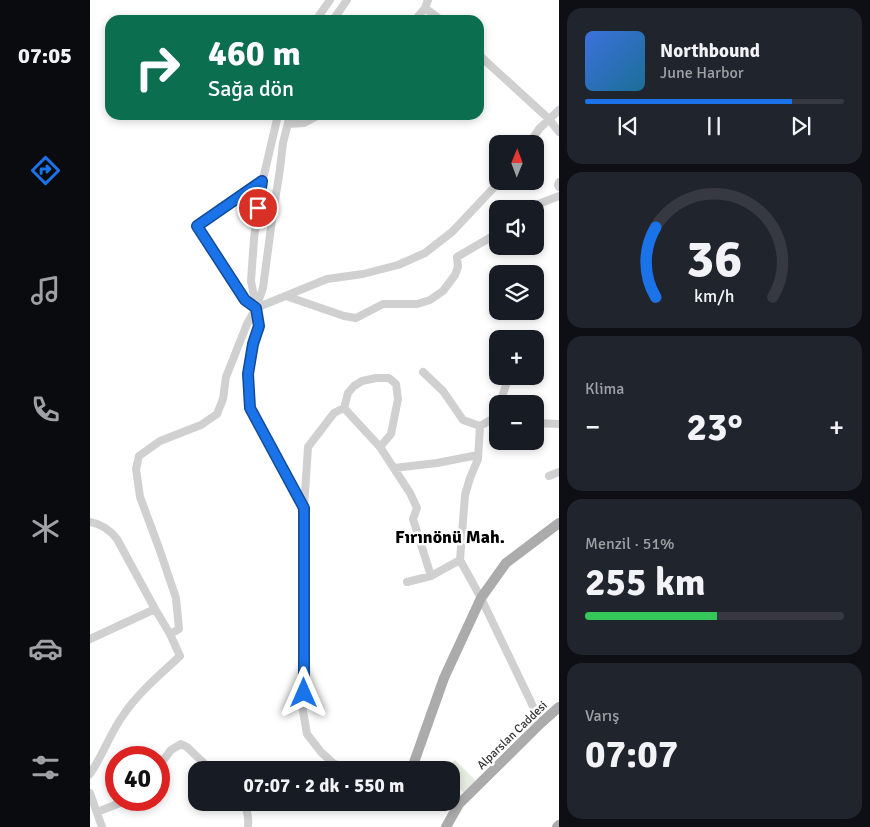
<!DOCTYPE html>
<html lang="tr">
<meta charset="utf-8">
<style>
:root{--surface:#171b24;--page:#20242c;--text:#f1f3f6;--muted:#9ea1a6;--line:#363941;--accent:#1a73e8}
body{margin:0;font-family:Signika,sans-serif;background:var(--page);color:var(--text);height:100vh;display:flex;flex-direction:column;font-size:19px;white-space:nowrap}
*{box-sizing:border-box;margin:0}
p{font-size:16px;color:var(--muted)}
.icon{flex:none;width:28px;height:28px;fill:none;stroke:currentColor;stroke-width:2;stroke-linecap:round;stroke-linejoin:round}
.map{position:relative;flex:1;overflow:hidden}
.panel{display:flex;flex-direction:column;gap:8px;padding:8px;background:#0d0f14;width:311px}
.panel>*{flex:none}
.banner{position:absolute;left:15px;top:15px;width:379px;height:105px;border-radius:15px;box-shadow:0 2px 8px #0003;background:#0b6e4f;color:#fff;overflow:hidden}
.needle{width:32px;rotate:1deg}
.tools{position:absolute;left:399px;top:135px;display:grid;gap:10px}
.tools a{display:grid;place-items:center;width:55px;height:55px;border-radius:10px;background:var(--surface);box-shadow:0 2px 8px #0003;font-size:25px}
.speed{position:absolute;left:15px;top:746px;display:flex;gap:10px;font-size:25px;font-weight:700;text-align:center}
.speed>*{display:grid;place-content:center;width:65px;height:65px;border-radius:50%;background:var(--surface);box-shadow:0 2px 8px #0003;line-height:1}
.speed .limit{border:8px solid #d22;background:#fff;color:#111}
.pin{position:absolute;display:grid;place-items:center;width:42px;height:42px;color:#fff;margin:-21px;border:2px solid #fff;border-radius:50%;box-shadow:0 1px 5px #0007}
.me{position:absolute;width:55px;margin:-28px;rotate:0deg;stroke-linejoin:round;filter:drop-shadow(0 0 4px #0008)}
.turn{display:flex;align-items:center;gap:18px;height:105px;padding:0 20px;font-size:22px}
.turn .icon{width:65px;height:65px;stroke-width:2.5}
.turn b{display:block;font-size:35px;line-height:42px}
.big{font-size:38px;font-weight:700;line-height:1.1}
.panel .card{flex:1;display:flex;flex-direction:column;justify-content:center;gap:8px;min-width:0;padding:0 18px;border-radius:15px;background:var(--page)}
.panel .dial{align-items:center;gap:0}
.dial svg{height:130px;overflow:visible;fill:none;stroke:var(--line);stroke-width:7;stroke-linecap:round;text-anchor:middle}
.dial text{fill:var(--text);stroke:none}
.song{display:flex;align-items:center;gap:15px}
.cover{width:60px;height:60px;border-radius:8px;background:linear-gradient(135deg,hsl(220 70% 55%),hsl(200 70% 35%))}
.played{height:5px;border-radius:2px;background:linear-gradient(90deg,var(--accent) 80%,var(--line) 80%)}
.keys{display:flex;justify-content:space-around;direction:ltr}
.heat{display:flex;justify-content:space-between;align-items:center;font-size:28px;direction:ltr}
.charge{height:8px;border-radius:4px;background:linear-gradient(90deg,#34c759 51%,var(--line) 0)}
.trip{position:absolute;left:98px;top:761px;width:272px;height:50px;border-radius:15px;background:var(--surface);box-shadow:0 2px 8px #0003;font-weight:700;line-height:50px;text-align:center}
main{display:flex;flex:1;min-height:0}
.tab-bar{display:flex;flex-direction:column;width:90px;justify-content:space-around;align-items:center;background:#090b0e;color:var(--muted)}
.tab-bar .icon{width:35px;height:35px}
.tab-bar .active{color:var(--accent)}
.tab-bar b{font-size:22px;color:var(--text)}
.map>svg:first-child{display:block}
.grass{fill:#e6ecdf}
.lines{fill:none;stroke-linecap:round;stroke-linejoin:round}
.minor{stroke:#d0d0d0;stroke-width:8}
.major{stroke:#ababab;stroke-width:10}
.route-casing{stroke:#114b97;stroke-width:12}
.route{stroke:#1a73e8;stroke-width:9}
.labels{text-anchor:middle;stroke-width:5;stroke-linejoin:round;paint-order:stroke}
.street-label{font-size:12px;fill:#333;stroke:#fff}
.district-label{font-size:18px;font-weight:bold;fill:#000;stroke:#fff}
</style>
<main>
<nav class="tab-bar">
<b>07:05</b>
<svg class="icon active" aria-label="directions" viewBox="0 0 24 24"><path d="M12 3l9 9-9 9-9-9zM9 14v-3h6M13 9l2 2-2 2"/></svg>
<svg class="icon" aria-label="music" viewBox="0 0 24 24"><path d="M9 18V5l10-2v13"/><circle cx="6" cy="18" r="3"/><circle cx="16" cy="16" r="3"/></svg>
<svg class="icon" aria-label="phone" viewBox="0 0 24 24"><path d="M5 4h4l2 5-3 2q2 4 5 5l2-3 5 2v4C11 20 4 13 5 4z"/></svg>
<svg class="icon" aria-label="climate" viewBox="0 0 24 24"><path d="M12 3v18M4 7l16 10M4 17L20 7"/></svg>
<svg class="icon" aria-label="car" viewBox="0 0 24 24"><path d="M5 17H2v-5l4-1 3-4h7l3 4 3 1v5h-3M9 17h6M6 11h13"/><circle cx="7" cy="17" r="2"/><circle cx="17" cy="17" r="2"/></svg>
<svg class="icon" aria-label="filters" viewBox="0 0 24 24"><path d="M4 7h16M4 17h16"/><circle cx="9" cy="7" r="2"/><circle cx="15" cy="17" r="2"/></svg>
</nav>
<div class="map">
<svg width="469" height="827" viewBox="0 0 469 827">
<rect width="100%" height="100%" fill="#fff"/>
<path class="grass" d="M365 760 386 781 374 793 361 781V770H354Z"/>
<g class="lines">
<path class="minor" d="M338 0 335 8 351 20
M226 20 240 0
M243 20 257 0
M325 20 335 8
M389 55 459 119 469 132
M188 115 170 192 164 239 161 281 166 308 173 288 182 220 190 169 193 143 200 115
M198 124 214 123 229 115
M439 144 449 129 469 110
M172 181 107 226 155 300 166 308 169 326 163 344 158 374 160 407 214 508 213 711 217 734 231 752 244 764 264 769 322 768
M469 182 468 185 469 187
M439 209 441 207 469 196
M196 296 254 316 266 318 293 304H327L340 300 353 291 365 275 368 267 367 257 408 233
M333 372 353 391 373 420 390 426
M413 404 412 397 419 376
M254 408 258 393 264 386 272 381 286 378H299L306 384 308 399 301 434 290 447
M408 416 390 426 388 459 380 478 375 495 370 560 391 598 451 723
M445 423 469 424
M304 468 347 463 388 455
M459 476 469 472
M214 508 218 447 244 413 254 408 290 447 320 493 327 508 323 519 341 576
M0 522C11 524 20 530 27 539L65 609 80 634 90 656C71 674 49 692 34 714 20 733 13 755 0 774
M317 582 341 576 370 560
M80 634 89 629 86 598 69 548 50 497 46 469 49 456 70 441 111 425 127 414 133 399 136 377 157 324 166 308 237 279 273 274 308 265 335 253 362 232 410 181
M0 639 65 609
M69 766 81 750 91 744 97 747 121 770
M0 793 12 827
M153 802C158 811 159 818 158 827
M7 812 38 800"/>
<path class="major" d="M325 770 322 768 354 678 391 598 416 563 469 523
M361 798 369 804
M356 827 369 804 451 723 469 707
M467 827 469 825"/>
</g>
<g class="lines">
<defs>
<path id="route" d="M168 208 172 181 107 226 155 300 166 308 169 326 163 344 158 374 160 408 214 508V693"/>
</defs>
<use href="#route" class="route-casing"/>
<use href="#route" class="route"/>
</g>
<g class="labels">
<g class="street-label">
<text transform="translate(422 735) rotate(-44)" y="4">Alparslan Caddesi</text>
</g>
<g class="district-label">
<text x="360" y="543">Fırınönü Mah.</text>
</g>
</g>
</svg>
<div class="tools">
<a><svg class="needle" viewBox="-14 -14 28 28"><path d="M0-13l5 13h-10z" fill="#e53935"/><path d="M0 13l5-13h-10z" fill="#9ea1a6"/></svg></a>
<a><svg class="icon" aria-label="sound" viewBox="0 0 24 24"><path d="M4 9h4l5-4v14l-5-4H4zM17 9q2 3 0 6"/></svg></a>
<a><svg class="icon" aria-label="layers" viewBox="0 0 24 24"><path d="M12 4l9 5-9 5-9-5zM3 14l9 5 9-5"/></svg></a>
<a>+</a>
<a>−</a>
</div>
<div class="speed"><div class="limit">40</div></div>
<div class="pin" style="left:168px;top:208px;background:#d93025"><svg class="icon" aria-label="arrive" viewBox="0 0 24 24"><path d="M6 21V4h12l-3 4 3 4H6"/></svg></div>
<svg class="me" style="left:214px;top:693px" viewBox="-20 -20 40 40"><path d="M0-17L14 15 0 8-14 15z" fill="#1a73e8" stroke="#fff" stroke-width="4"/></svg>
<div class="trip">07:07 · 2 dk · 550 m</div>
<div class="banner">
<div class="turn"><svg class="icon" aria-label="right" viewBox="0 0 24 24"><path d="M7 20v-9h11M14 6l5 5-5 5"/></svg><div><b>460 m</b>Sağa dön</div></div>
</div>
</div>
<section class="panel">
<div class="card">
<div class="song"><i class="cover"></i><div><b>Northbound</b><p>June Harbor</p></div></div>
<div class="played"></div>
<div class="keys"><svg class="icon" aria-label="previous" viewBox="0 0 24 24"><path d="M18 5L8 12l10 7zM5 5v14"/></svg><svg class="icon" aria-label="pause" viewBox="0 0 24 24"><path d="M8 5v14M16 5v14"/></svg><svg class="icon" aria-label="next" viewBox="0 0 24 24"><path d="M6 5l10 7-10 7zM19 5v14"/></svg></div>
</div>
<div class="card dial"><svg viewBox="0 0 100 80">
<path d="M14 69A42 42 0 1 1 86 69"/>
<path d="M14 69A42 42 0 0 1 14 26" stroke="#1a73e8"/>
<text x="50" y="56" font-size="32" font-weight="700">36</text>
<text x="50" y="72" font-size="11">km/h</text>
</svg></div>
<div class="card"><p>Klima</p>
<div class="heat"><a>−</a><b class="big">23°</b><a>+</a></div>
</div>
<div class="card"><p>Menzil · 51%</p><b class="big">255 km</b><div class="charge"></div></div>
<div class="card"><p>Varış</p><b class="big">07:07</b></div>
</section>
</main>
